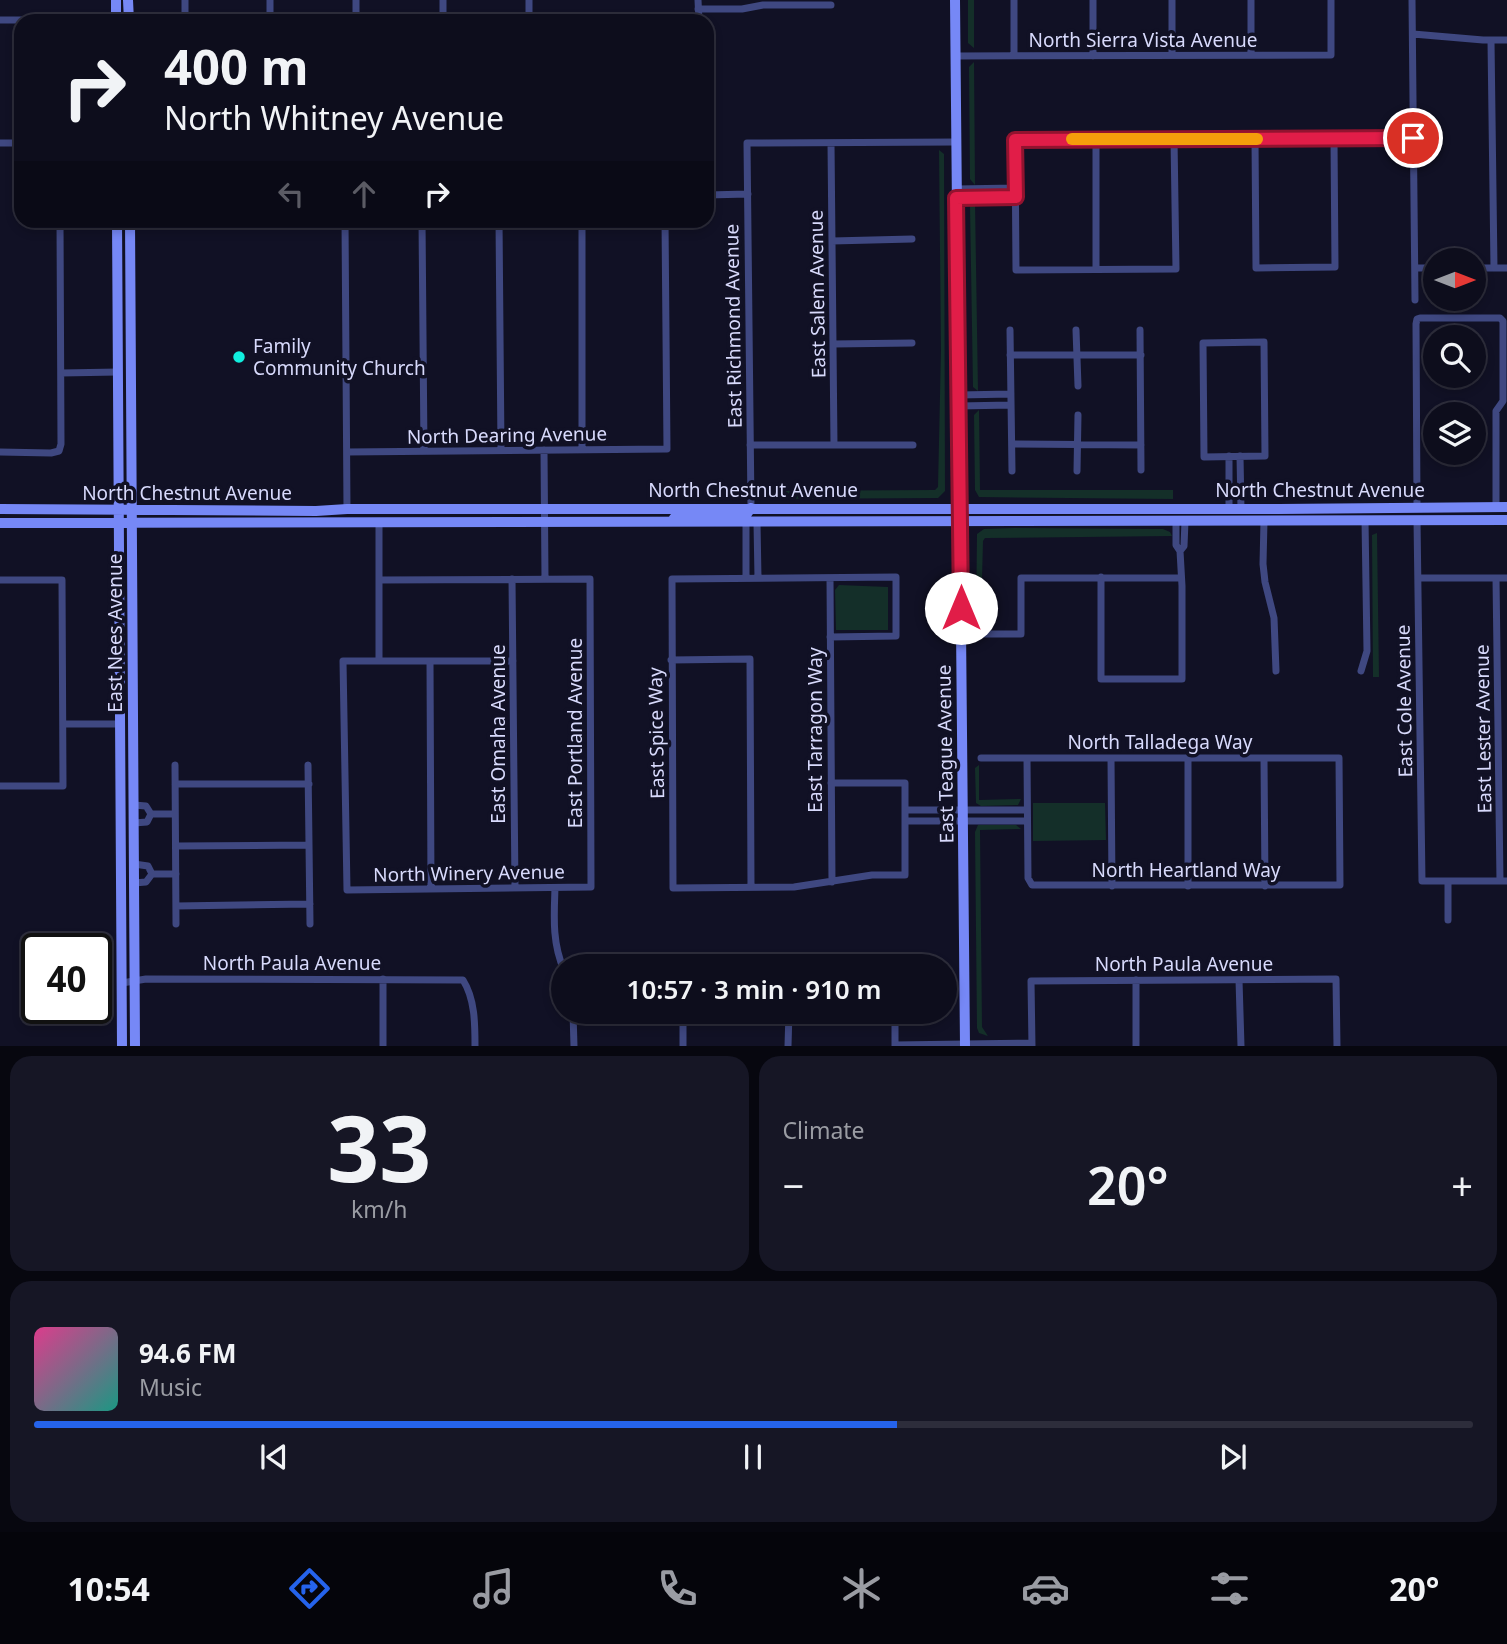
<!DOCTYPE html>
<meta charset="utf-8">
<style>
:root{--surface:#0d0d1c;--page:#161625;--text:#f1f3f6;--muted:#9a9ca3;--line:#2d2d3b;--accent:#2563eb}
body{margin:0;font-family:"Noto Sans",sans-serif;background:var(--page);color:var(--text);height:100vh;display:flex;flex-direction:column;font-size:26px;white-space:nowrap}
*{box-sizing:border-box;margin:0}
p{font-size:23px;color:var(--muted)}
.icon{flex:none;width:38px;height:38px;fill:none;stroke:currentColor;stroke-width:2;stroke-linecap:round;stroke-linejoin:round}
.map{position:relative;height:1046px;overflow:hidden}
.panel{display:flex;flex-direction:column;gap:10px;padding:10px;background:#07070f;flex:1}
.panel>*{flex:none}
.guide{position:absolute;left:14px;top:14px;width:700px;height:214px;border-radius:21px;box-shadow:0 4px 10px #0003,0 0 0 2px var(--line);background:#0d0d1c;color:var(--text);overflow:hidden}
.needle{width:46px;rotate:90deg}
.controls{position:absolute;left:1423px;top:248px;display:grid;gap:14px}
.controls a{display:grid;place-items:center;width:63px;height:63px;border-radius:50%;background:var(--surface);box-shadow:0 4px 10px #0003,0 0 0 2px var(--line);font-size:35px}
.speed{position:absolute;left:21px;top:933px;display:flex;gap:14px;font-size:35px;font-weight:700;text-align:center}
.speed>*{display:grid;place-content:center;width:91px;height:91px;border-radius:50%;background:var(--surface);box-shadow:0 4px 10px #0003,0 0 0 2px var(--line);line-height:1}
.speed .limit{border:4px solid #111;border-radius:10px;background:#fff;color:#111}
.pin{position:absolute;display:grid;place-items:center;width:60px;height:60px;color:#fff;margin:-30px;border:4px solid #fff;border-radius:50%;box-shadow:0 2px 7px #0007}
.me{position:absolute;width:77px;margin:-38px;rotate:0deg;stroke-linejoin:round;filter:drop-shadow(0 0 5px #0008)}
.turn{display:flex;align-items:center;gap:24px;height:147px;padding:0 35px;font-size:32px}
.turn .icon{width:91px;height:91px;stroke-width:2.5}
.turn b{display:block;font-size:49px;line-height:60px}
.lanes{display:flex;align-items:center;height:66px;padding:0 35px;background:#0003;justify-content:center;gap:35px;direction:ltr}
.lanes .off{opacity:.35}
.big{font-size:52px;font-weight:600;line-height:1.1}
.panel .widget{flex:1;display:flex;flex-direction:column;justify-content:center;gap:10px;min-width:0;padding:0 24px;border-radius:21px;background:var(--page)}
.panel .dial{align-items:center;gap:0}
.dial b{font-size:91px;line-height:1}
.song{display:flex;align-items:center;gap:21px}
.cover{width:84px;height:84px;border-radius:10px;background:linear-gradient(135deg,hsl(330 70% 55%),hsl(170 70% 35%))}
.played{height:7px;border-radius:4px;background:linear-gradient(90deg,var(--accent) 60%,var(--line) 60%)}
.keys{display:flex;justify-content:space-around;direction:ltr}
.heat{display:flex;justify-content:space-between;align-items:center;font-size:38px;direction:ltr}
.panel .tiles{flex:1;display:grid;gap:10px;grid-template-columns:1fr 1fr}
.widget:last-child{grid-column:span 2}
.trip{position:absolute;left:551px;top:954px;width:406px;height:70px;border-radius:35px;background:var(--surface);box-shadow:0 4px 10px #0003,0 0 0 2px var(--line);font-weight:600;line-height:70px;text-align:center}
.tabs{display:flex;height:112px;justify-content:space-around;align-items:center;background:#05050b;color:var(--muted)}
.tabs .icon{width:49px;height:49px}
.tabs .on{color:var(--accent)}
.tabs b{font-size:32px;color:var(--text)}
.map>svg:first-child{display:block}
.green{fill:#142f29}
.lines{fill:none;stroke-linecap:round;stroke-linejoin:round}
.street{stroke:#3f4881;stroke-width:7}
.secondary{stroke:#7688f6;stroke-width:10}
.route-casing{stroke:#92132f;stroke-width:18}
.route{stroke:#e11d48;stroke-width:12}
.slow{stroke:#f59e0b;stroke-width:12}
.poi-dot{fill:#11efdf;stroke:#111125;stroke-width:2.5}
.labels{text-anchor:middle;stroke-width:7;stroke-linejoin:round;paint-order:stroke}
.street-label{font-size:19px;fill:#d8dafc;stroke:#111125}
.poi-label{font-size:19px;fill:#d8dafc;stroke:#111125;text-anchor:start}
</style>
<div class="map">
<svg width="1507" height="1046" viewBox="0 0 1507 1046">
<rect width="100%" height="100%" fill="#111125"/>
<path class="green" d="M968 0H974V48L968 43Z
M974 62 975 185 970 179 969 67Z
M939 150 944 154 945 491 938 498 763 499 758 491 935 490 938 487 941 350Z
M975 202 978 391 973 387 970 206Z
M979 410 980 490H1173V499L979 497 975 490 974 415Z
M1014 528 1163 529 1170 532 1172 536 985 538 983 541 981 618 985 622V628H980L976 621 977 534 984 529Z
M1377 533 1379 677H1373L1372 535Z
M839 585 888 587V630H836L835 590Z
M979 765V800L1021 799 1018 805 981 806 976 803 975 768Z
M1033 803H1105L1106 840 1033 841Z
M978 825H1016L1021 829 980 830 982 1027 988 1036 979 1033 977 1028 975 832Z"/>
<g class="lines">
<path class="street" d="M185 0V21
M270 0V21
M356 0V21
M443 0V21
M529 0V21
M698 0 699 21
M1014 0V56
M1093 0V56
M1172 0V55
M1251 0V55
M1412 0 1415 300
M698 9H742L763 5H831
M0 20H116
M1413 34 1483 40H1507
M1491 41 1494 268
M955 56 1331 55V0
M1096 139V269
M1174 139 1176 269 1016 270 1015 140 1413 138
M1255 139 1256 268 1335 267 1334 139
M0 143H21
M831 143 834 445
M956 189 1016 188
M707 195 748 194
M956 198 1016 197
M345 220 347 509
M422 220 424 451
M499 220 501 450
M582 220V450
M832 241 912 239
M1415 268H1435
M1474 268H1507
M1010 330 1012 471
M1076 330 1078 386
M1140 330 1141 470
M1264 342 1265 456 1204 457 1203 343Z
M833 344 912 343
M1010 355H1141
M61 373 118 372
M959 395 1011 394
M959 406 1011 405
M1012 444 1141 445
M750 445H913
M544 450 545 579
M0 452 51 453 59 451 61 444 60 220
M347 452 667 449 665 220
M1229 456V509
M1240 456 1241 509
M1077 471 1078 415
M1417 507 1416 324 1417 319 1420 318H1500L1503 321V401L1496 411V507
M751 508 747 143 956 142
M1417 520 1422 881H1507
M1264 521 1263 564 1265 582 1274 618 1276 671
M379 522V661
M746 523V578
M757 523 758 578
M1180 551 1184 546 1185 521
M1101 577V679H1182V586L1180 551 1176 545V521
M830 578 832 882
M1418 578H1507
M1496 578 1500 881
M512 579 515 888
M0 580H62L63 786H0
M379 580 590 579 591 887 347 890 343 661H513
M961 634H1021V578H1181
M830 637 896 636V577L672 579 673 888 794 887 872 875H905V783H831
M671 660 750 659 751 887
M430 661 431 889
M1361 671 1367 651 1365 520
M63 724H120
M981 758H1339L1340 885H1032L1028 878 1027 758
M1111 758 1112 886
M1188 758V886
M1264 758 1265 886
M175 765 176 924
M308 765 310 924
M175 784H309
M134 805 146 806 151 814 147 822 134 823
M905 810H1027
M151 814H175
M905 821H1027
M176 846 309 845
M134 864 148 866 152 874 146 882 134 883
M152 874H176
M1448 881V920
M555 888C554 916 552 943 564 970
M176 906 310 904
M878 966H892
M383 979V1046
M1136 980V1046
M1239 980 1241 1046
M122 983 146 979 463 980C475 999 475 1024 475 1046
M573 1012 574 1046
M683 1012V1046
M895 1012V1046
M895 1045 1032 1043
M788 1046 789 1012
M1032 1046 1031 981 1336 979 1337 1046"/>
<path class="secondary" d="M116 0V21
M128 0 129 21
M955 0 965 1046
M117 220 122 1046
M130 220 135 1046
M0 509 316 511 347 509H1279L1507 507
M674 518 691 515H746L751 508
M0 523 1507 520"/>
</g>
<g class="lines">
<defs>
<path id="route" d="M961 608 956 198 1016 197 1015 140 1413 138"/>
</defs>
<use href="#route" class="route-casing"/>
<use href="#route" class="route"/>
<path class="slow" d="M1072 139H1257"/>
</g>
<circle class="poi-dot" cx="239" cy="357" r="7"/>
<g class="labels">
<g class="street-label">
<text x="1143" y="47">North Sierra Vista Avenue</text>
<text transform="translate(817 294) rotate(-91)" y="7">East Salem Avenue</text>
<text transform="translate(733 326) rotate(-91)" y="7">East Richmond Avenue</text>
<text transform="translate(507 435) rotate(-1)" y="7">North Dearing Avenue</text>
<text x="753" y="497">North Chestnut Avenue</text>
<text x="1320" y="497">North Chestnut Avenue</text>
<text x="187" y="500">North Chestnut Avenue</text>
<text transform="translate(115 633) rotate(-90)" y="7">East Nees Avenue</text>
<text transform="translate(1404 701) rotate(-91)" y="7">East Cole Avenue</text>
<text transform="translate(1483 729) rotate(-91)" y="7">East Lester Avenue</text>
<text transform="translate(815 730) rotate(-90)" y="7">East Tarragon Way</text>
<text transform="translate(575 733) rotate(-90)" y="7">East Portland Avenue</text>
<text transform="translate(656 733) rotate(-91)" y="7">East Spice Way</text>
<text transform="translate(498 734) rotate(-90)" y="7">East Omaha Avenue</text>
<text x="1160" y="749">North Talladega Way</text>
<text transform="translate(945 754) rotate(-91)" y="7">East Teague Avenue</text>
<text x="1186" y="877">North Heartland Way</text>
<text transform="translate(469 873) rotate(-1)" y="7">North Winery Avenue</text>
<text x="292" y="970">North Paula Avenue</text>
<text x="1184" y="971">North Paula Avenue</text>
</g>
<g class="poi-label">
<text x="253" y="353">Family<tspan x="253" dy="22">Community Church</tspan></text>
</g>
</g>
</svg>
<div class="controls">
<a><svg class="needle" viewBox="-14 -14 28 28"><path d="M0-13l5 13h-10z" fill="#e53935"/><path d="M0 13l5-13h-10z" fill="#9a9ca3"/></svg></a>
<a><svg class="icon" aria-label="search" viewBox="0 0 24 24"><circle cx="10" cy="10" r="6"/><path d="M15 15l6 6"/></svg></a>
<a><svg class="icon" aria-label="layers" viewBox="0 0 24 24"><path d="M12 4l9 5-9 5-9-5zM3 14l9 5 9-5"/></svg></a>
</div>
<div class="speed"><div class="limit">40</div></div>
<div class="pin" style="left:1413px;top:138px;background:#d93025"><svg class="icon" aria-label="arrive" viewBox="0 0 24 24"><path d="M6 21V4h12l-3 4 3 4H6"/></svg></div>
<svg class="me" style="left:961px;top:608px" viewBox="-20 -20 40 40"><circle r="19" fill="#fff"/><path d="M0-13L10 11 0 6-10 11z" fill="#e11d48"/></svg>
<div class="trip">10:57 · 3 min · 910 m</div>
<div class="guide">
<div class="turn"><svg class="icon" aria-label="right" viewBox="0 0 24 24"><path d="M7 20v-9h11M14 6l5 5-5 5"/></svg><div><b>400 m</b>North Whitney Avenue</div></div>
<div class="lanes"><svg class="icon off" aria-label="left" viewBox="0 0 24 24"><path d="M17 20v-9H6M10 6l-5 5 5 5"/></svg><svg class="icon off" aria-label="ahead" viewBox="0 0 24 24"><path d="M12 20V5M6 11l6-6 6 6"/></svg><svg class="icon" aria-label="right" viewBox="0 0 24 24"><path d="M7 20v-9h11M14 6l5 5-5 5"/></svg></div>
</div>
</div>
<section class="panel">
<div class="tiles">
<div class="widget dial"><b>33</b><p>km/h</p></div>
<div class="widget"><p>Climate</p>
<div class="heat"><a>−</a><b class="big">20°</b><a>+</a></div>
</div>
<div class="widget">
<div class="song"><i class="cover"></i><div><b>94.6 FM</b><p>Music</p></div></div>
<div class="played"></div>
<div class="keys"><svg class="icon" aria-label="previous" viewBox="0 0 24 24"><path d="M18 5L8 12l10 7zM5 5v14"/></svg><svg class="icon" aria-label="pause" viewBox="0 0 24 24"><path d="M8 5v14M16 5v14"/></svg><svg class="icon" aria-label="next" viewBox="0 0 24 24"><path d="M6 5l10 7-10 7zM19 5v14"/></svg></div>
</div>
</div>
</section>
<nav class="tabs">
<b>10:54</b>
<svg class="icon on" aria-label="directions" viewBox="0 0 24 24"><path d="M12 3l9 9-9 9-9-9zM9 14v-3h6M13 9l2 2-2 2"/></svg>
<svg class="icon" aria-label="music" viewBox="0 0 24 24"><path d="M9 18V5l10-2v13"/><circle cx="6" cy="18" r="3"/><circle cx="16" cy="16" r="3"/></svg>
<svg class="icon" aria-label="phone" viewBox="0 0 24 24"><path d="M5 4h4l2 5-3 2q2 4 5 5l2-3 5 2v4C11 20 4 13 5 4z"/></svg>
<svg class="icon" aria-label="climate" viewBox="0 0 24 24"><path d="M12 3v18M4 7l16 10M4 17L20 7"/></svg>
<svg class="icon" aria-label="car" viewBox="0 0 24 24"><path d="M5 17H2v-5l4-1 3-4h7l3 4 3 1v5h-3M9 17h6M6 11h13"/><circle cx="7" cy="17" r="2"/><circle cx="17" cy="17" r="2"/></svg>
<svg class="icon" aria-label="filters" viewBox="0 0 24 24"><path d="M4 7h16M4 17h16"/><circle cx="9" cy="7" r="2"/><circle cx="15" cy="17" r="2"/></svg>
<b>20°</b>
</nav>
